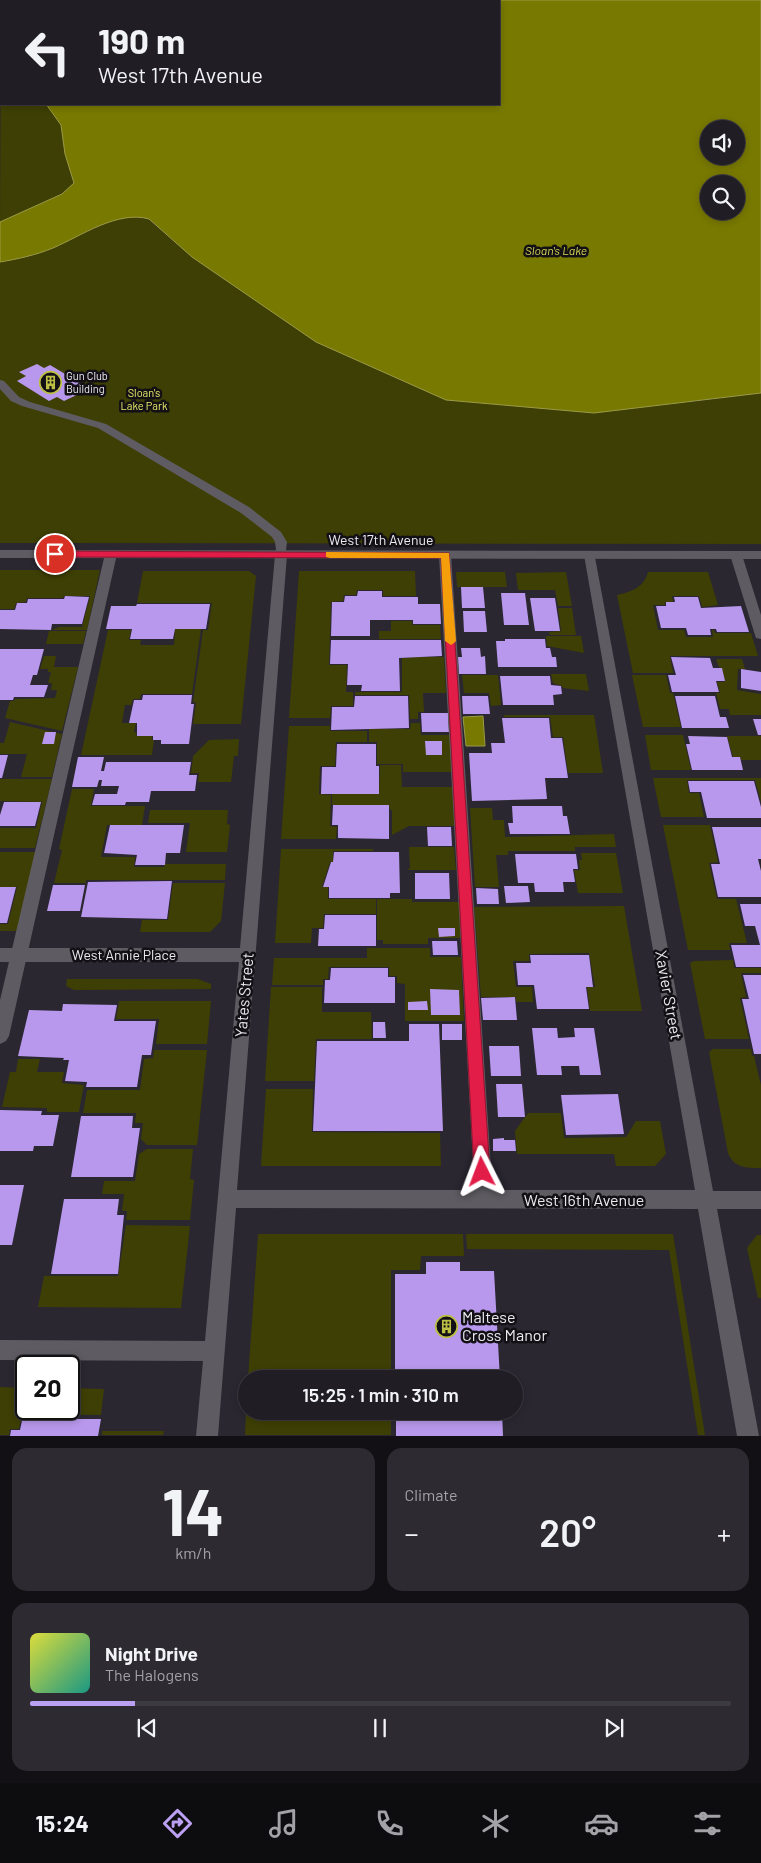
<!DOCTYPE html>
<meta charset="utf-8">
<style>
:root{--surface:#201d25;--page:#2d2a32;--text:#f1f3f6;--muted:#a2a2a7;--line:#3d3b42;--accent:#bca0f2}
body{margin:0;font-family:Barlow,sans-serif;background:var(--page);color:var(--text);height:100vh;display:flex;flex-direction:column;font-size:19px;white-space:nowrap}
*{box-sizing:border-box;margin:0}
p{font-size:16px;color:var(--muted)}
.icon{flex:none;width:28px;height:28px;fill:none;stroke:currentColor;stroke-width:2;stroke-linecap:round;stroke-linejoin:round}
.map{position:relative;height:1436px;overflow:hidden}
.drawer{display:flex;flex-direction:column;gap:12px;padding:12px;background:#121014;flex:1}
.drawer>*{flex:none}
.banner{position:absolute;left:0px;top:0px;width:500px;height:105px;box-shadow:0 2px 8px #0003,0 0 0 1px var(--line);background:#201d25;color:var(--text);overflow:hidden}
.controls{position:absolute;left:700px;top:120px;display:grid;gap:10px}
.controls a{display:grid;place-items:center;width:45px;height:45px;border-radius:50%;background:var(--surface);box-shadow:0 2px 8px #0003,0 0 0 1px var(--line);font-size:25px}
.speed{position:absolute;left:15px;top:1355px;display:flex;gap:10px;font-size:25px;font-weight:700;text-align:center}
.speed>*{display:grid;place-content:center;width:65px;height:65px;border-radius:50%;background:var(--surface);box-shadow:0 2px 8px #0003,0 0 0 1px var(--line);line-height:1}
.speed .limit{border:2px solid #111;border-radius:8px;background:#fff;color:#111}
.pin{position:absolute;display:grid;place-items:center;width:42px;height:42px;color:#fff;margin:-21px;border:2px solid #fff;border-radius:50%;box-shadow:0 1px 5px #0007}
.me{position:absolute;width:55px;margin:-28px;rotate:357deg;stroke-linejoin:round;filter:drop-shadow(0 0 4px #0008)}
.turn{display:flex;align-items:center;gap:18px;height:105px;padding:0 15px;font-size:22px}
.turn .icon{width:65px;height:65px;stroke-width:2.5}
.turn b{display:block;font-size:35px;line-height:42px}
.big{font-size:38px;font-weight:600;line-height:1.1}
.drawer .widget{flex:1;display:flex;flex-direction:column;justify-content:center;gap:8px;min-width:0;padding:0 18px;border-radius:15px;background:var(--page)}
.drawer .dial{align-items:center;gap:0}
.dial b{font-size:65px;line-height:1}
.song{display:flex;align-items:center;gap:15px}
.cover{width:60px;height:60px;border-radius:8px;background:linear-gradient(135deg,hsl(60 70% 55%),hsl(170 70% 35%))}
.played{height:5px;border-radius:2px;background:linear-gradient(90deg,var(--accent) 15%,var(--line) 15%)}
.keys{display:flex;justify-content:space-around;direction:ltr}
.heat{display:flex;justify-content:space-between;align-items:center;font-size:28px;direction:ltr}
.drawer .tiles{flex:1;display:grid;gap:12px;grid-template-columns:1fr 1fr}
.widget:last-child{grid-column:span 2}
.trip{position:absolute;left:238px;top:1370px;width:285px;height:50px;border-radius:25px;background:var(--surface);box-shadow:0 2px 8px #0003,0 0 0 1px var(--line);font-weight:600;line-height:50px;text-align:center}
.tab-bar{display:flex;height:80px;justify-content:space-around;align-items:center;background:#0d0c0f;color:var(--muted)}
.tab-bar .icon{width:35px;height:35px}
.tab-bar .active{color:var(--accent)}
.tab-bar b{font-size:22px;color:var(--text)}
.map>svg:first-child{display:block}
.green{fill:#3e3f04}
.water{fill:#787900;stroke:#9b9b48;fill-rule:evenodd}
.building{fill:#b898ec}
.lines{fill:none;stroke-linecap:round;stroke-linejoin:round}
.service{fill:#5e5c62;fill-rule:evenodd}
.minor{fill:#5e5c62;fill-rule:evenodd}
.tertiary{fill:#5e5c62;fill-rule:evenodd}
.route{fill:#e11d48;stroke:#92132f}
.slow{fill:#f59e0b}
.labels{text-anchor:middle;stroke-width:5;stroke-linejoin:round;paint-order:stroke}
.far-poi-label{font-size:11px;fill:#ece9f0;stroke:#121015;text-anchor:start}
.far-park-label{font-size:11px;fill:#e9ed6a;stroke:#121015}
.far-water-label{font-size:12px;font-style:italic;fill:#d6d955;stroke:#121015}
.street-label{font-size:14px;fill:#ece9f0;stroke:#121015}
.near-street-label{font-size:16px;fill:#ece9f0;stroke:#121015}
.near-poi-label{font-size:16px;fill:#ece9f0;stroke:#121015;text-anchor:start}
</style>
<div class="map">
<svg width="761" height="1436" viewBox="0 0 761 1436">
<rect width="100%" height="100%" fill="#2a2731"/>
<path class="green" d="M1 16V104H46L61 125 65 154 74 183C68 196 15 216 0 222Z
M128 216 148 219 192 257 692 402 761 393V544L0 543V262L31 256 112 221Z
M0 570H100L87 630H52L59 627H82L90 596H64L63 598H27L26 602 16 603 14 609H0Z
M143 571H249L256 576 241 724H193L196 703 193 702 203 630H208L212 603H137Z
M299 571H415L416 596H383V590H357L356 595H344L343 601 331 602 329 665H347L346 692H353V706H331L330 718H289Z
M456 572H505L507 587H457Z
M566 572 572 606H558L555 590H518L516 573Z
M648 572H708L718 605 702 607 699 596H672L673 602H665V605H653L658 630H684L686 637H713L712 630H714L715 633H751L758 656H670L673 673H633L617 595C632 592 644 587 648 572Z
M558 608H572L576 635H550L549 632 561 631Z
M391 621H412V625H440L441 639H379V631H391Z
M175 629H201L192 694H141L140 699H133L131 705H125L122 723H136L134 732 137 733 136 736H152V740H154L152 755H81L108 630H131L129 640H141L140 645H174Z
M49 631H86L83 644H46Z
M546 636H581L584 653 547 646Z
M44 656H56L54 667H78L62 731 5 718 10 701H14L15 699 55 698 57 690H51L52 683H48L51 672H48V669H40Z
M416 657H444L446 693H423L424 712H418V719H410L409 695H355V692H402V658Z
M716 659H742L745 669H738L737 690 761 694V715H730L729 709H720L716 693H720L717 682H725L721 668 719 667Z
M551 674H586L589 691 563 688 562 686 553 683Z
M462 675H498L501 705 491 706 489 693H464Z
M632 675H666L670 693H673L681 727H643Z
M504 715H594L603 773H568L563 737H553L550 717H504Z
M10 722 62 734 52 777H21L27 754H0V743H4Z
M411 723H420L421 735H451L452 772H403V764H377V742H369V729H410Z
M289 726H330V731H367V742H336L335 766H320L319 794 331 795 330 826 337 827 336 839H281Z
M645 735H683L691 770H651Z
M727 736H761V760H741L740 757H733Z
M239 739 238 756H234L231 782H198L199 773H191L193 756 209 740Z
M380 765H401L402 787H452L455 826H409L392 835V810H390L389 805H332V794H379Z
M653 778H761V802L755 780H687L689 793H699L704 817H661Z
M0 779H52L35 848H0V828H36L42 802 0 801Z
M72 789H94L91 806H145L142 825H107L101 857H135L134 867H164L165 864H226L225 880H86V883H54L62 850 59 849Z
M470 808H492L493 820H504L505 837 614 834 616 847H575V851H508V855H496L499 887H475Z
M150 810H228L227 824 230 825 227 852H186L190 823H148Z
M663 825H710L718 862 709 863 717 899H736L747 943H729L730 950H688Z
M409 847H454L456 870H407L410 868Z
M281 849H373V851H333V862H330L322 887H328V899H376V914H324L323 928H312L311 943H275Z
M0 852H36L17 931H0V924H8L17 887H0Z
M581 853H616L623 893H578L574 870H580L579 860H582Z
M173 883H225L221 921 210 932H140L142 920H168Z
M377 899H412V902H459L461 938H428V944H383V940H377Z
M624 906 642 1011H590L587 987H595L589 953 529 954V961H513L516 987H532L533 1002H516V997H481L474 907Z
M367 948H430V957H461L464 1021H405V984L397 983V976H389V967H329L328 979H323V985H272L274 958H367Z
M694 961 733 960 734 968H761V973H741L746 997 740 998 749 1039H705L690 963Z
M67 979H198L211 984V989L74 990 66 986Z
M271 987H322V1012H371L372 1039H316L314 1081H265Z
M119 1001H211L207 1044H156L159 1019H116Z
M713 1049H751L752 1056H754L761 1085V1168C746 1168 734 1168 728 1153L709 1052Z
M154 1050H207L197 1145H147L141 1139 143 1123H135L136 1113H83L87 1090H140L144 1059 153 1058Z
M18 1059H40L37 1072H64L62 1083 84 1085 79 1112H47V1108L2 1107 10 1072H16Z
M266 1089H313L312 1132 440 1133 441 1166H261Z
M528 1113H561L564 1138 626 1137 636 1121H660L666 1154 655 1166H616L614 1154H517L515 1131Z
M147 1149H193L190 1179 194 1180 190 1220H126L127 1211H122L124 1194H102L104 1181H135L139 1154Z
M126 1225 190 1226 181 1308 38 1307 44 1276H118Z
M258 1234H463L464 1256H421L420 1270H391V1379H248Z
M466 1234H673L705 1435H698L669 1250 467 1249Z
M757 1235H761V1298H758L747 1248Z
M0 1387 26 1388V1409H69V1388L104 1389 101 1415 22 1414 19 1429H10L9 1435H0Z
M246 1411H391V1435H245Z
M102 1431H164L163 1435H102Z"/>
<path class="water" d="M65 0H761V393L594 413 446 400 316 342 192 257 149 219C118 210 81 236 53 248 36 255 18 259 0 262V222L62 194 74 183 65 154 61 125 46 104H499V1ZM709 129H736V156H709ZM709 184H736V211H709Z
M483 716 485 746H466L463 717Z"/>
<path class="building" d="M37 364 44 368 50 365 82 384 75 387 83 392 64 401 57 397 49 401 17 381 26 376 19 372Z
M461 587H483L485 608H462Z
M358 591H382V597H418V604H440L441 624H413V620H370V636H331L332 602H344L345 596H357Z
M501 593H525L529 625H504Z
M65 596 89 597 82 624H52L51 630 0 629V610H15L17 603H27L28 599H64Z
M674 597H698L701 608 741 606 749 632H717L716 629H710L711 635H688L686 628H661L656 606H666V602H675Z
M530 598H555L560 631H535Z
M137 604H210L206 629H175L173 639H130L132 629H106L111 606H136Z
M463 611H485L487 632H464Z
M505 639H545L546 648H550L552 657H556L557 667H498L496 641H505Z
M331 640H441L442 656 399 658 400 691H361L362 685H347L348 664H330Z
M461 648H480L481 657 485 656 486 674H459L458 657H462Z
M0 649H44L37 675H33L30 685H48L44 697H14L13 700H0Z
M671 657 710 658 713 668H722L725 681H716L719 692H672L668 675H676Z
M741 669 761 672V691L741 688Z
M500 676H550L551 685 561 686 562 694 553 695 554 705H503Z
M143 695H192L191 704H194L189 744H161V740H153V736H137V723H129L134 700H142Z
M355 696H408L409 728 331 730 332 707H354Z
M462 696H488L490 714H463Z
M675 696H715L720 717H726L729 728H682Z
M421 713H448L449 732H422Z
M502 718H549L551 738H562L568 778H545L547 799 472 801 469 753H492L491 743H505Z
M753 719H761V735H758Z
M45 732H56L54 744H42Z
M688 736 727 737 732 757H740L743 770H692L686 744H690Z
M425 741H442V755H426Z
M337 744H376V766H379V794H321L322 767H336Z
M0 755H8L2 778H0Z
M78 757H104L101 771H104L106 762H191L189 775H197L195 791H151L149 802H126L125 805H92L95 794H117L119 786H101L102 780H99L97 787H72Z
M688 781H754L761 807V818H707L701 792H690Z
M4 802H41L35 826H0V815Z
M333 805H389V839L338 838V825H332Z
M512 806H562L563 816H567L570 834H510L508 823H513Z
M110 825H184L180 853H166L165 865H135L137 855 104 853Z
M427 827H451L452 846H428Z
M712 827H761V859H758L761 871V897H718L711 864H720Z
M334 852H399L400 893H390V898H329V887H323L331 862H333Z
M515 854H576L578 869H573L575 882H563L564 892H535L534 883H518Z
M415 873H449L450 899H415Z
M172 881 167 919 81 917 88 882Z
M53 885H85L80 911H47Z
M504 886H528L530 902 506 903Z
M0 887H16L7 923H0Z
M476 888 498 889 499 904H477Z
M740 904H761V967H736L731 945H760L755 926H745Z
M325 915H376V946H318L319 929H324Z
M438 928H455V936L439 937Z
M432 941H457L458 955H433Z
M530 955H589L593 987H586L589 1009H537L534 985H518L516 963H531Z
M331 968H388V977H395V1003H324L325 980H330Z
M743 975H761V1054H754L742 999H749Z
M430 989 459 990 460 1015H431Z
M515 997 517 1020H483L481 998Z
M427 1001 428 1010H408V1002Z
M63 1004 117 1005 114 1021H156L151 1055H142L137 1087H86L87 1082 65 1081 69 1060H63L64 1058 18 1056 29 1010 62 1011Z
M373 1022H385L386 1038H373Z
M409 1024H439L443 1131H313L317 1041H409Z
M442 1024H462V1040H442Z
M532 1028H557L558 1038 575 1037 574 1028H594L601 1075H580L579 1066H561L562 1075H537Z
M489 1046H519L521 1076H491Z
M496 1084H522L525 1117H498Z
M618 1094 624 1134 566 1135 561 1095Z
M0 1110 42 1111 41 1115H59L53 1146H34L33 1151H0Z
M81 1116H133L132 1128H140L133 1177H71Z
M504 1138V1140H515L516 1151H493V1139Z
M0 1185H24L12 1245H0Z
M64 1199H119L117 1215H124L118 1274H51Z
M426 1262H460V1271H494L500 1379H395V1274H426Z
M396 1411H502L503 1436H396Z
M23 1416 55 1417 54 1419H101L98 1436H10L11 1430H20Z"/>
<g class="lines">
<path class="service" d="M0 380 4 381 19 397 30 402 106 424 249 507 281 532 287 542 285 558H277L275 542 272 537 241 513 98 428 22 406 11 401 0 389Z
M111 550 117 554 9 1036 6 1041 0 1044V1000L105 554Z
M445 551 451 555 493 1199 491 1206 484 1208 477 1206 475 1199 439 555Z
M736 551 742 555 761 615V639L756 638 755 635 730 555Z"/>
<path class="minor" d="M281 551 287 555 237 1190H695L584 555 586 552H594L713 1191H761V1209H717L759 1436H737L698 1209 236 1208 218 1436H196L203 1361 0 1360V1340L205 1341 239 962H0V948H240L275 555Z"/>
<path class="tertiary" d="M0 550 761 551V559L0 558Z"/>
</g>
<path class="route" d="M55 551 449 553 490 1172 487 1177 482 1180 477 1177 474 1172 441 558 52 557 50 554Z"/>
<path class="slow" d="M326 552 449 553 456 641 454 643 451 645 445 641 441 558H330L326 557Z"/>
<defs>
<symbol id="building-ring" viewBox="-11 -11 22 22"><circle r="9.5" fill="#121015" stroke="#bcbf43" stroke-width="1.5"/><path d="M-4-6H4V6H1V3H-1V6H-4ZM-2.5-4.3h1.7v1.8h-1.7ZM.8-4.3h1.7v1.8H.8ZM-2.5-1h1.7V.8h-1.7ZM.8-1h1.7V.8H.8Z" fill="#bcbf43"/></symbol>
</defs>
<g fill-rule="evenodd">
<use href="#building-ring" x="38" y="370" width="25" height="25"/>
<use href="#building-ring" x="434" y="1314" width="25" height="25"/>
</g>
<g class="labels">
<g class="far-poi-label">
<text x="66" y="380">Gun Club<tspan x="66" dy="13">Building</tspan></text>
</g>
<g class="far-park-label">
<text x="144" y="397">Sloan's<tspan x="144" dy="13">Lake Park</tspan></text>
</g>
<g class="far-water-label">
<text x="556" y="255">Sloan's Lake</text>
</g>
<g class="street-label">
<text x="381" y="545">West 17th Avenue</text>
<text x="124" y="960">West Annie Place</text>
</g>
<g class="near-street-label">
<text transform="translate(244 995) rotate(-85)" y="6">Yates Street</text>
<text transform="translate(669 995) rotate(80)" y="6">Xavier Street</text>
<text x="584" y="1206">West 16th Avenue</text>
</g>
<g class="near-poi-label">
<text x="462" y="1323">Maltese<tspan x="462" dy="18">Cross Manor</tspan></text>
</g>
</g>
</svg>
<div class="controls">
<a><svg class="icon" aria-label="sound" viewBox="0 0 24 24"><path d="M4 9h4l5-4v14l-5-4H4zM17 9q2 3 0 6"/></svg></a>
<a><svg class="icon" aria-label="search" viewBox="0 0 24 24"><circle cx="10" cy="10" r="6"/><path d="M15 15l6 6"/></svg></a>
</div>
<div class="speed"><div class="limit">20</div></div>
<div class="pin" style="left:55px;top:554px;background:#d93025"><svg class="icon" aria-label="arrive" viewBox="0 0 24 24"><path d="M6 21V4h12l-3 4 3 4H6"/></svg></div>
<svg class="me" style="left:482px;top:1172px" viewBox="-20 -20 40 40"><path d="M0-17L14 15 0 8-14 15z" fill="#e11d48" stroke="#fff" stroke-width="4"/></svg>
<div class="trip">15:25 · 1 min · 310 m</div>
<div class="banner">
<div class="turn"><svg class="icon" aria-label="left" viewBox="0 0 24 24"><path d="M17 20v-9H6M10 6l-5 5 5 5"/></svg><div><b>190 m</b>West 17th Avenue</div></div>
</div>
</div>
<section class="drawer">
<div class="tiles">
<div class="widget dial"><b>14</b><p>km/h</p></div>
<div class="widget"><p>Climate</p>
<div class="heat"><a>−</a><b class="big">20°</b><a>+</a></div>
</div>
<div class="widget">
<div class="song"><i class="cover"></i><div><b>Night Drive</b><p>The Halogens</p></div></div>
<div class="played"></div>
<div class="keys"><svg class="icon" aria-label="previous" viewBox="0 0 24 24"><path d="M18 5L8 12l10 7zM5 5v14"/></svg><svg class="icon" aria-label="pause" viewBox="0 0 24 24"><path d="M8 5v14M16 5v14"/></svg><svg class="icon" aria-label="next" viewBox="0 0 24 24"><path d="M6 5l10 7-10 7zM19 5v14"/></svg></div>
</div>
</div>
</section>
<nav class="tab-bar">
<b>15:24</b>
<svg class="icon active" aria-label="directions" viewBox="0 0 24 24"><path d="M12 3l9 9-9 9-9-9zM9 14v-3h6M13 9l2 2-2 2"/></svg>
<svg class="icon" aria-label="music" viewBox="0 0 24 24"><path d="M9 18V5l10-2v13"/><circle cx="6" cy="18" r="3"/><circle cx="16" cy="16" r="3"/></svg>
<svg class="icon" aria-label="phone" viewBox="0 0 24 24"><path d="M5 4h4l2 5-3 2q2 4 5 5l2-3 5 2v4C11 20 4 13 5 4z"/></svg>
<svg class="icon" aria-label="climate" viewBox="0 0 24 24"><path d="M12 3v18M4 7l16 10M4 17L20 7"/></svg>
<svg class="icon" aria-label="car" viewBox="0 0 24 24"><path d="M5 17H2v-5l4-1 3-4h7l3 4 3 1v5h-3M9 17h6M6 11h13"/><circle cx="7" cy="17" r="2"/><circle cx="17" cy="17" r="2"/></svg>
<svg class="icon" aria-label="filters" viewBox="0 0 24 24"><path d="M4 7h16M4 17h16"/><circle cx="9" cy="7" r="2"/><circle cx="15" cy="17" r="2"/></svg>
</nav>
